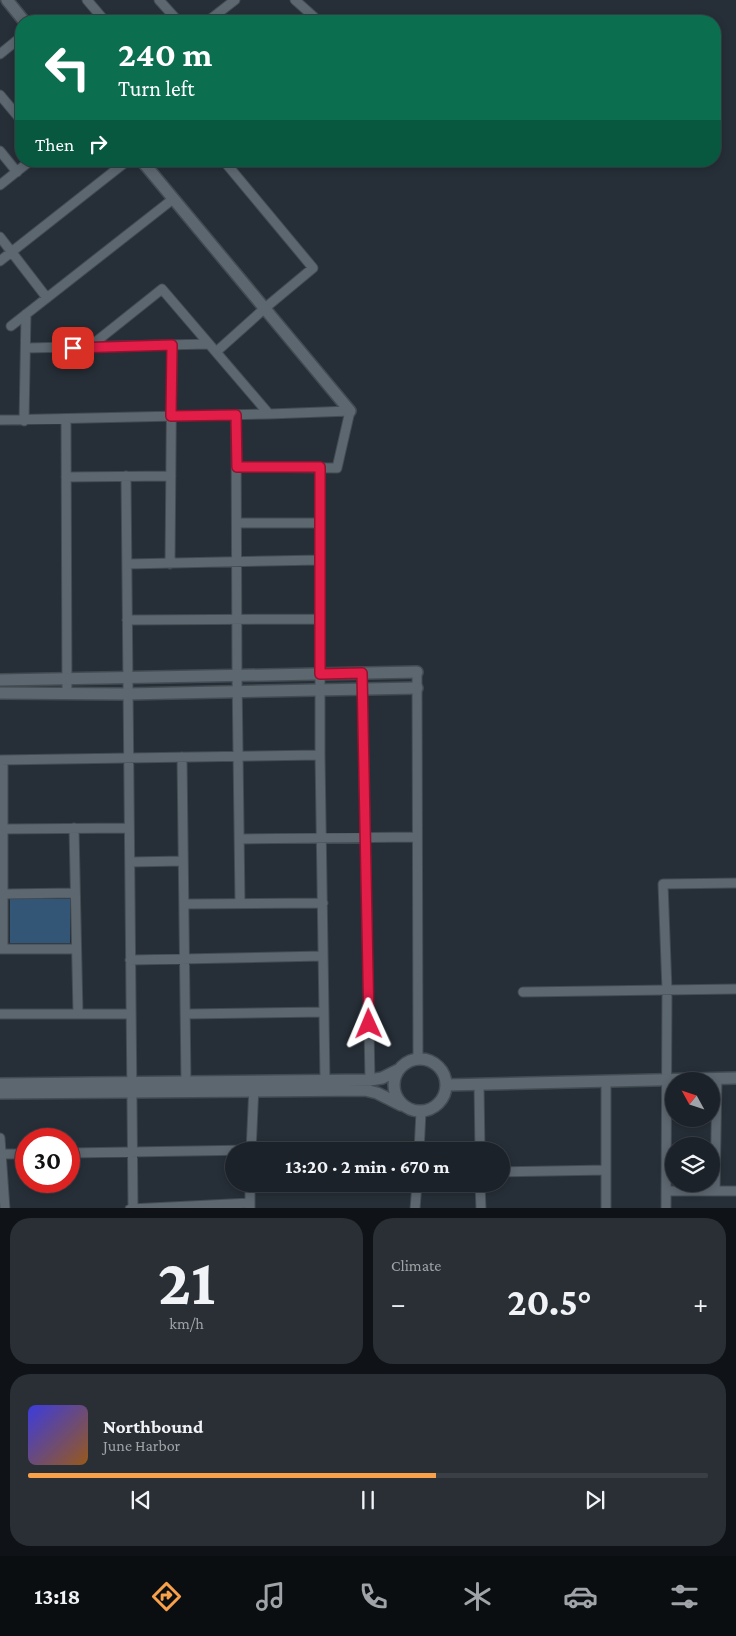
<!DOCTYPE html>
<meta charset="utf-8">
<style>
:root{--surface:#1c2229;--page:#292f35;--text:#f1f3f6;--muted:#a0a4a8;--line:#3a3f46;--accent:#f8a14a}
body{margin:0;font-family:"Crimson Pro",serif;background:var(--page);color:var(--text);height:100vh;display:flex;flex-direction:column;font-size:19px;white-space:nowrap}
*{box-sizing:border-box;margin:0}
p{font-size:16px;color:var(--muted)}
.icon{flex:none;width:28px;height:28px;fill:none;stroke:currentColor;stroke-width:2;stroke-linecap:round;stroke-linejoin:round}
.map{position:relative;height:1208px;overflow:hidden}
.side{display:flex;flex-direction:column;gap:10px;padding:10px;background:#0f1317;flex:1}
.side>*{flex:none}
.banner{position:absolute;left:15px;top:15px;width:706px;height:152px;border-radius:20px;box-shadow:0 2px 8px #0003,0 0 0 1px var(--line);background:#0b6e4f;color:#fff;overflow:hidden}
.needle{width:32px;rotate:310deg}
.fabs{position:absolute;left:665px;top:1072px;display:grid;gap:10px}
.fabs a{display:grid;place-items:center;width:55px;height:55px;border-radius:50%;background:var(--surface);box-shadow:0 2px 8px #0003,0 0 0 1px var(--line);font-size:25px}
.speed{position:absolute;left:15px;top:1128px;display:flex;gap:10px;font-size:25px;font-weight:700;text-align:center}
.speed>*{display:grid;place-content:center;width:65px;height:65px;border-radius:50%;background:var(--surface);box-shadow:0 2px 8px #0003,0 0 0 1px var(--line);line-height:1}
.speed .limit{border:8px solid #d22;background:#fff;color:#111}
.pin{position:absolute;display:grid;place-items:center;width:42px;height:42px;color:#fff;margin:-21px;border-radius:10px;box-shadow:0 2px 8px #0006}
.me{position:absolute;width:55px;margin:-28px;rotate:359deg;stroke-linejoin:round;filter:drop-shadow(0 0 4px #0008)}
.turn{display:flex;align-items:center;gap:18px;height:105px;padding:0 20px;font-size:22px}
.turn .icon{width:65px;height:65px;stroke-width:2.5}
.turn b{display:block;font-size:35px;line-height:42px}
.then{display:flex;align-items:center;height:48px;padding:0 20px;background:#0003;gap:10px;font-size:19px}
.big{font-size:38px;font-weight:700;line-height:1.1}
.side .widget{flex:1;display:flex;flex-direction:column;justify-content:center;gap:8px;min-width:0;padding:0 18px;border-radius:20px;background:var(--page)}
.side .dial{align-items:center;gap:0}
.dial b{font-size:65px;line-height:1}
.song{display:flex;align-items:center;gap:15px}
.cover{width:60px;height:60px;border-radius:8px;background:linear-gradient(135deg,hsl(240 70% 55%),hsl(30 70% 35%))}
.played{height:5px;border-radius:2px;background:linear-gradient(90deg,var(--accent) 60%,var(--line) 60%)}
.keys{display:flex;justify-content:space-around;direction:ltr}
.heat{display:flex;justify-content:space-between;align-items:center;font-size:28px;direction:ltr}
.side .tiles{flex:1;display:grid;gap:10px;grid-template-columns:1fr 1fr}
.widget:last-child{grid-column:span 2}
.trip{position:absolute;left:225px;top:1142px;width:285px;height:50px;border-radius:25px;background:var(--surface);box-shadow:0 2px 8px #0003,0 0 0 1px var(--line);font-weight:700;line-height:50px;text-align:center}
.dock{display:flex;height:80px;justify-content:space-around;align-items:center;background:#0b0e10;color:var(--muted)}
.dock .icon{width:35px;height:35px}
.dock .selected{color:var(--accent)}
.dock b{font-size:22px;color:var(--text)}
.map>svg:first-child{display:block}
.green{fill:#335677}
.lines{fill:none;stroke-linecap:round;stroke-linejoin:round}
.street-casing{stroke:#434b52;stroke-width:11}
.secondary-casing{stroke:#434b52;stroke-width:14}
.street{stroke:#5d6770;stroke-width:9}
.secondary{stroke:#5d6770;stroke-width:11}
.route-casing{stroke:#92132f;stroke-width:12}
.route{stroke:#e11d48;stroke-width:9}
</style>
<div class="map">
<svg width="736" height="1209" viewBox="0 0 736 1209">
<rect width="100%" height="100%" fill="#262e37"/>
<path class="green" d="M10 899H70V943H10Z"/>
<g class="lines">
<defs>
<path id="street" d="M87 0 105 21
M159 0 178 21
M295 0 313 16 317 21
M208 21 235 0
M0 54 21 37
M0 95 21 120
M0 151 17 172
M0 185 30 161
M0 237 47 298
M0 261 127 161
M11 326 173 199
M26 348 209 344
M88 348 162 289 269 414
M216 352 265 308 313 268 224 161
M236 415 237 675 240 903
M66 419 67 694
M0 420 269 414 350 411 337 468 237 467
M24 421 26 314
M320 467V755L325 1080
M126 476 133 1208
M66 477 171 476
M237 523H320
M127 564 320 560
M170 564 172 345
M127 620 319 619
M417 672 418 1059
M362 673 370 1080
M182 757 186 1082
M0 760 320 755
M3 760V949
M74 828 78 1014
M3 829 129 828
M239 839 417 837
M130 862 183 861
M3 894 75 893
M184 904 323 903
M0 949H76
M130 960 323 956
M523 992 736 989
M0 1014H131
M185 1014 324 1012
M606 1081V1209
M479 1085 480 1151
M0 1138 5 1209
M251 1151 254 1086
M419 1151 421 1112
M69 1153 251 1150H360
M1 1154H26
M501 1172 606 1170
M480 1184 481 1209
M666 1191H736
M715 1191 717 1078
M250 1208V1184
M130 1209 250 1203
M415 1209 417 1184
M666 1209 667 990 663 884 736 883"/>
<path id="secondary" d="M7 0 24 21
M142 161 350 411
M0 680 417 672
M0 693 127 694 417 688
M394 1085a26 26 0 1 1 52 0a26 26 0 1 1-52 0Z
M0 1084 370 1080 382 1078 398 1070
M446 1085 736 1078
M0 1093 365 1090 377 1093 401 1105"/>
</defs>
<use href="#street" class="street-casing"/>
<use href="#secondary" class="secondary-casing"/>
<use href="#street" class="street"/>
<use href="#secondary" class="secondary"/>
</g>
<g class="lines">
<defs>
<path id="route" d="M73 348 172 345 171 416 236 415 237 467H320V674L362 673 369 1024"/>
</defs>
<use href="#route" class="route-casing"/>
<use href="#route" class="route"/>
</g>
</svg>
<div class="fabs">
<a><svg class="needle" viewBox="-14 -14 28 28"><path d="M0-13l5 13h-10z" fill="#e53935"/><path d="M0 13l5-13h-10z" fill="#a0a4a8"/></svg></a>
<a><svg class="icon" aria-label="layers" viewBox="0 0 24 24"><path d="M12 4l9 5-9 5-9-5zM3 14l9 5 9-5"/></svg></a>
</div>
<div class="speed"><div class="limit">30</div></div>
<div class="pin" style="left:73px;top:348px;background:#d93025"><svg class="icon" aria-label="arrive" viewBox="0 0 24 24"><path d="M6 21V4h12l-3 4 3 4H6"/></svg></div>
<svg class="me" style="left:369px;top:1024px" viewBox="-20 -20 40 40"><path d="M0-17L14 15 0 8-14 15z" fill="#e11d48" stroke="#fff" stroke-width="4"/></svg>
<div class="trip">13:20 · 2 min · 670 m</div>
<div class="banner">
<div class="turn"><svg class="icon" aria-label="left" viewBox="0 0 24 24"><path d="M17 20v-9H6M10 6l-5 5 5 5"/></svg><div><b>240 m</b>Turn left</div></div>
<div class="then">Then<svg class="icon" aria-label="right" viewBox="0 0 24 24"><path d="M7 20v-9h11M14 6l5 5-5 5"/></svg></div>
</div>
</div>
<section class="side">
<div class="tiles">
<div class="widget dial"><b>21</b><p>km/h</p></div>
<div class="widget"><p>Climate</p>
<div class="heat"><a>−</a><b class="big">20.5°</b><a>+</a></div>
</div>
<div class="widget">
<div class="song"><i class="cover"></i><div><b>Northbound</b><p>June Harbor</p></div></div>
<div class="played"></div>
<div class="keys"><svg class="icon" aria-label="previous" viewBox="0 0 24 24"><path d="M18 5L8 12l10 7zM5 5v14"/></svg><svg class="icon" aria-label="pause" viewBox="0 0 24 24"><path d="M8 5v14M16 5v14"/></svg><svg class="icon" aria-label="next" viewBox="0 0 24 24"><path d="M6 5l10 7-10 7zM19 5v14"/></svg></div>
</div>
</div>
</section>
<nav class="dock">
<b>13:18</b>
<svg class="icon selected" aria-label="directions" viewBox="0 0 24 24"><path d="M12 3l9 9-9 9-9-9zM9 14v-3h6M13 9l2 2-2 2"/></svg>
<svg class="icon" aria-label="music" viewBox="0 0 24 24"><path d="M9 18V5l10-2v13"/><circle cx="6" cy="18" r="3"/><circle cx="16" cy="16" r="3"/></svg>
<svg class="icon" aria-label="phone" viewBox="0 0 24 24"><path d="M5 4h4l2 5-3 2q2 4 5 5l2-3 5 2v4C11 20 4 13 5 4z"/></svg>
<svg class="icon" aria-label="climate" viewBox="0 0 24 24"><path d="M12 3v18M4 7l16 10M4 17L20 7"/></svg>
<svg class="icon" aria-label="car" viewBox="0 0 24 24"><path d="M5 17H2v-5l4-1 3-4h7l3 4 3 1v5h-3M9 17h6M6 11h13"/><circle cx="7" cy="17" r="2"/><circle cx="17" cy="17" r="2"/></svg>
<svg class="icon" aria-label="filters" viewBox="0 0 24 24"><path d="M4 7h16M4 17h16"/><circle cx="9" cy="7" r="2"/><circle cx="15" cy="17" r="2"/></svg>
</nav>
